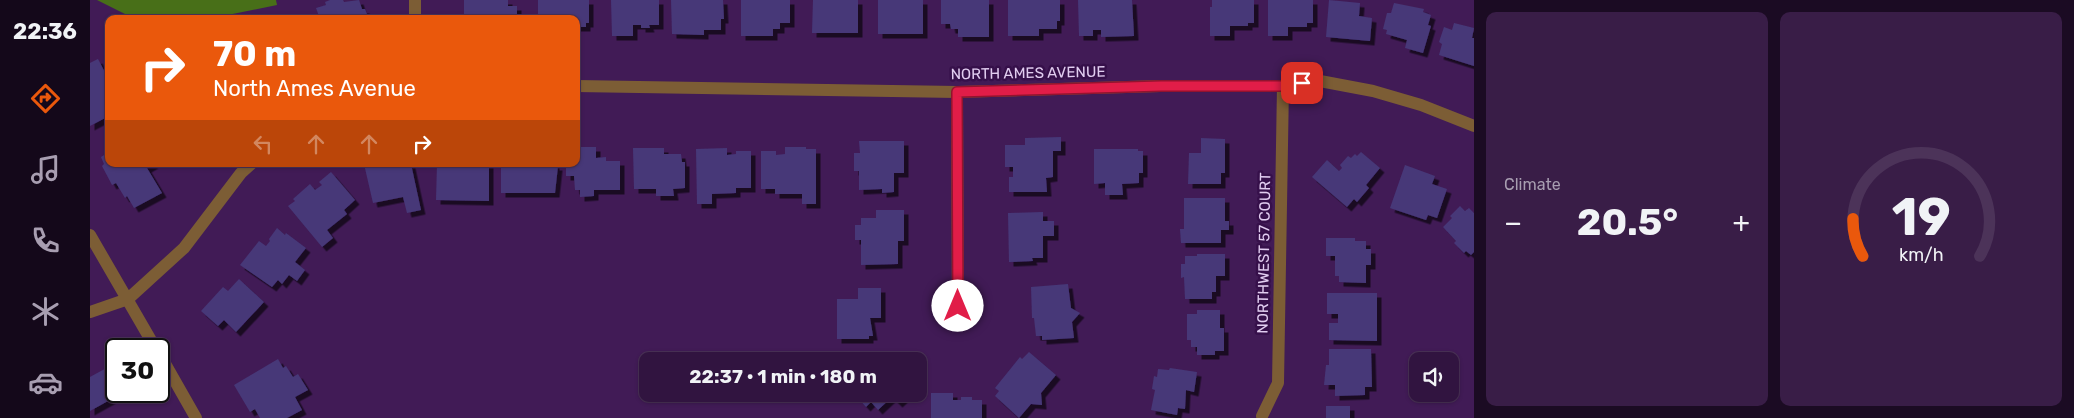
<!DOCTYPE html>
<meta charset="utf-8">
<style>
:root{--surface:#311440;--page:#391d47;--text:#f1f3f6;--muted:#a89eb1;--line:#4c3359;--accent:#ea580c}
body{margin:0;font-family:Rubik,sans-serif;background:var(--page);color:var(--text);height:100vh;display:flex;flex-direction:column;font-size:19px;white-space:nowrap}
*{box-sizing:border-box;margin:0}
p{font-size:16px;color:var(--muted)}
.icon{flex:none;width:28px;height:28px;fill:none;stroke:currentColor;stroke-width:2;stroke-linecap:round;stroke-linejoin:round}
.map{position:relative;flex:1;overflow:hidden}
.sheet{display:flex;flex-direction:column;gap:12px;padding:12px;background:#1b0b23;width:600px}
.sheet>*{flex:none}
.banner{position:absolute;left:15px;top:15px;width:475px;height:152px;border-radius:10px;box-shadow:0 1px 4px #0004,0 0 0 1px var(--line);background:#ea580c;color:#fff;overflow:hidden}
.controls{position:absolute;left:1319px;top:352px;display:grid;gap:10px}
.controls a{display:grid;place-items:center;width:50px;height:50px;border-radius:10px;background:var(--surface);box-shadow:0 1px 4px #0004,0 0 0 1px var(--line);font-size:25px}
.speed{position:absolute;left:15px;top:338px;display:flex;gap:10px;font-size:25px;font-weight:700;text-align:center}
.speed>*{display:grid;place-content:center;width:65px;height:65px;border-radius:50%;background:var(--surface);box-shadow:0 1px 4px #0004,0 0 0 1px var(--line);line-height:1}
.speed .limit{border:2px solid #111;border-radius:8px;background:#fff;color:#111}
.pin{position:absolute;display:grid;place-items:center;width:42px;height:42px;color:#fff;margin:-21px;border-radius:10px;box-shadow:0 2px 8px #0006}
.me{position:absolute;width:55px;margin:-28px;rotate:0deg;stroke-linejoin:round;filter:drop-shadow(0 0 4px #0008)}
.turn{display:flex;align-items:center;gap:18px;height:105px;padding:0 25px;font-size:22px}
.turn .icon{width:65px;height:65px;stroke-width:2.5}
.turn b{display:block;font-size:35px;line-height:42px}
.lanes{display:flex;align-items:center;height:48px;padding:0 25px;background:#0003;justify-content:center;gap:25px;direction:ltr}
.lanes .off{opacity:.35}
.big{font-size:38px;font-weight:700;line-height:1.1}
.sheet .widget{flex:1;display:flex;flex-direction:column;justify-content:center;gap:8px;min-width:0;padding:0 18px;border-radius:10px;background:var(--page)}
.sheet .dial{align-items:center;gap:0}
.dial svg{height:130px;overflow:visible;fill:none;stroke:var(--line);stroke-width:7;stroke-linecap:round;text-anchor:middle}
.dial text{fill:var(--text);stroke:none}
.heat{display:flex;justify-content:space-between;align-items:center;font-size:28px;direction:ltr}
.sheet .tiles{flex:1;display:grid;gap:12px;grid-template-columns:repeat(2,1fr)}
.trip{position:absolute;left:549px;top:352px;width:288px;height:50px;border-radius:10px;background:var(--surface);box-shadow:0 1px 4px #0004,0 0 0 1px var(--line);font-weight:700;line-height:50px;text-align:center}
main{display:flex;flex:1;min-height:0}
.tab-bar{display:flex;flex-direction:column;width:90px;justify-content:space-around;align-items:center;background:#14081a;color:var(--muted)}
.tab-bar .icon{width:35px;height:35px}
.tab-bar .on{color:var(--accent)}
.tab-bar b{font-size:22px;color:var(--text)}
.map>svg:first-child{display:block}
.forest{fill:#486f18}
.building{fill:#463878;filter:url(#shadow)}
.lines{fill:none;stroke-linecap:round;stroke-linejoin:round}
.minor{stroke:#7c5d35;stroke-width:12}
.route-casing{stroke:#92132f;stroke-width:12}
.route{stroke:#e11d48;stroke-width:9}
.labels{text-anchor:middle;stroke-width:5;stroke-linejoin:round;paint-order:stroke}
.street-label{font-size:15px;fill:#e1cdf0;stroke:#36104a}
</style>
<main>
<nav class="tab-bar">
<b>22:36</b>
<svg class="icon on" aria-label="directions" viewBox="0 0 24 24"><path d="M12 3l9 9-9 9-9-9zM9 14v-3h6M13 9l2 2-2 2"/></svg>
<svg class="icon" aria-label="music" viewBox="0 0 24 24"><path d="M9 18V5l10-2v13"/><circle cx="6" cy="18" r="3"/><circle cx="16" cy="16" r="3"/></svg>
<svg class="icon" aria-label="phone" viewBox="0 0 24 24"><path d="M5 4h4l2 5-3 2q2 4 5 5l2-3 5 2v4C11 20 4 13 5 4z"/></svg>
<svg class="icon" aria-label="climate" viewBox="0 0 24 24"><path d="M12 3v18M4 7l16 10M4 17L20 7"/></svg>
<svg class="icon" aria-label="car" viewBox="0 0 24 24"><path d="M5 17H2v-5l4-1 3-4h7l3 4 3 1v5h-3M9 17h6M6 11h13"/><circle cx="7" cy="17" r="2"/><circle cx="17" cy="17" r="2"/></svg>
</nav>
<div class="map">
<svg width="1384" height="418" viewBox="0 0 1384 418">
<defs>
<filter id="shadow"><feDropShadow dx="4.5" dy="4.5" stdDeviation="0" flood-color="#0009"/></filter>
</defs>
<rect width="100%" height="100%" fill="#411b56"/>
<path class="forest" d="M7 0H186L187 5 118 19H45Z"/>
<path class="building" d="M240 0H253L254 2 269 0 272 9H275L279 19H230L226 8 236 5 235 2Z
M374 0H418V6H427V19H374Z
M448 0H499V23H496V27H486V19H448Z
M521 0H569V25H559L560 28H551V25H543V36H522Z
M581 0H633L634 19H631V30H614V35L582 34Z
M651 0H700V23H690V29H683V36H651Z
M723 0H768V33H722Z
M788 0H833V34H788Z
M851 0H899V37H868V29H861L860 24H851Z
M918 0H970V21H967V29H949V36H918Z
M988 0H1042L1044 36 1011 37V30H1003V36H989Z
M1122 0H1164V23H1158V26H1140V36H1120V7H1122Z
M1178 0H1223V23H1217V27H1198V36H1178Z
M1239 0 1270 3 1269 16 1282 18 1280 41 1236 37Z
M1304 3 1334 9 1333 12 1341 15 1338 25 1341 26 1333 53 1315 48 1317 40 1296 34 1297 30 1293 29 1297 13H1301Z
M1364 23 1384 28 1382 38H1384V66L1349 55 1352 44 1349 42 1354 27 1362 30Z
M8 59 19 80V116L0 126V63Z
M971 137V151H963V177L956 178 957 192H919V177H923V167H915V145H935V138Z
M1111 138 1135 139V173H1131V184H1098L1099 153H1111Z
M769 141H814V173H804V192L792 193V189L769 190V171H764V153H770Z
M486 147H506V158L516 157V161H530V190H504V196L490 197V190H485L484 176H476V164H486Z
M695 147H716V149H726V204H712V194H685V189H671V151H686V155L695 154Z
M543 148H574V154H591L592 162H595V188L583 189 584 196H566V189H544Z
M637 148V155L646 154V151H661V188H646V193L622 194V204H607L606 149Z
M1004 149H1048V151H1053V173H1049V183L1032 184 1033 195H1015V183L1004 184Z
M19 152V164H64L57 168 72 193 44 208 37 196 35 198 26 183 22 185 12 166 14 164 11 157Z
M1271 152 1290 168 1276 185 1279 188 1267 202 1264 199 1257 207 1222 177 1237 160 1249 171 1252 168 1250 165 1258 156 1261 158 1265 154 1267 156Z
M274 164H321L331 210 317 213 313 197 283 203Z
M347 164H399V201L346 200Z
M411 164H465V166H468L465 193H411Z
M1315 165 1345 176 1342 184 1357 189 1347 218 1338 215 1336 220 1300 208Z
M241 172 265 200 254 210 257 214 237 230 243 238 232 247 198 206 205 201 203 199 220 184 225 190 232 185 229 182Z
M1094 198H1135V221H1139V230H1131V243H1091L1090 229H1094Z
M1370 206 1375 211 1379 208 1384 213V252L1381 255 1376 251 1374 253 1364 243 1366 241 1353 227 1362 218 1360 216Z
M786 210H814V241H808V264L771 265V240H765V225H771V218H786Z
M953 212V221H964V236H953V258H942L943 261 919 262 918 213Z
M187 228 195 235 196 233 216 248 205 262 215 270 207 281 199 275 192 284 188 280 182 287 150 265 169 241 176 246 180 241 179 239Z
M1236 238H1265V241H1276V249H1281V265H1276V283L1249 282V276H1245V256H1236Z
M1107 254H1135V276H1126V292H1122V299H1095L1094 277 1091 278V264H1095V256H1107Z
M149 279 174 302 146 332 134 320 128 326 111 311 133 287 138 291Z
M978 284 981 308 990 313 982 322 984 338 952 340V336H946L944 318H942L941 287Z
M768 288H791V318H780L783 336H779V339H747V299H768Z
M1237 293H1287V341L1239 340V323H1248V314H1237Z
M1107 310H1130V328H1134V351H1125V355H1107V347H1101V340H1097V314H1107Z
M1239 349H1281L1282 387H1275V395L1245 396V385H1234L1236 365H1239Z
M939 352 966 375 951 393 952 405 941 404 929 418 905 396 909 391 905 388 930 357 932 359Z
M782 354 789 361H775Z
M188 359 193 368 196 366 203 377 208 374 218 390 205 397 212 410 197 418H170L165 409 160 412 144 385Z
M20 366 26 377V391H36L0 411V377Z
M1080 368 1107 372 1104 392 1096 390 1095 409 1088 408 1087 415 1061 410 1065 390 1062 389 1064 376 1067 377 1068 369 1079 370Z
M841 393H863V400H871V397H882V400H892V418H841Z
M769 394H818L808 403 802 397 788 410 781 402 776 407 766 396Z
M1236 406H1260V418H1236Z"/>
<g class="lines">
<path class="minor" d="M325 0V19
M486 86 867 92 1071 86H1193L1230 81 1283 91 1331 105 1384 126
M867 92 868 325
M0 235 66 349
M0 312 38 299 94 248 151 173 161 164
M69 353 106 418
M1172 416 1188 383 1193 86"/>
</g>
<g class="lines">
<defs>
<path id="route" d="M868 306 867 92 1071 86H1193L1212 83"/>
</defs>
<use href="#route" class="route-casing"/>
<use href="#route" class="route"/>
</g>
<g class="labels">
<g class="street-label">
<text transform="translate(938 73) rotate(-1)" y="5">NORTH AMES AVENUE</text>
<text transform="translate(1174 253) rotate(-89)" y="5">NORTHWEST 57 COURT</text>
</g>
</g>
</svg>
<div class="controls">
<a><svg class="icon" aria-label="sound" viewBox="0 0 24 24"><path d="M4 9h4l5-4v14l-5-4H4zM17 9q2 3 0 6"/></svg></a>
</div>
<div class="speed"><div class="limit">30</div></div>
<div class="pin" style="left:1212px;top:83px;background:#d93025"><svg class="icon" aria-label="arrive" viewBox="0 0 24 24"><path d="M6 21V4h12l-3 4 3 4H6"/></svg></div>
<svg class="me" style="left:868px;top:306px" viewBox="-20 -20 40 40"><circle r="19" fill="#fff"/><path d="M0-13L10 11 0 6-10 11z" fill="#e11d48"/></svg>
<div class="trip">22:37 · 1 min · 180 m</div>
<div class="banner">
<div class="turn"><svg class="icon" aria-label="right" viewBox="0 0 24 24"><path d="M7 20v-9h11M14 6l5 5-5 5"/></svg><div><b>70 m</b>North Ames Avenue</div></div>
<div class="lanes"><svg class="icon off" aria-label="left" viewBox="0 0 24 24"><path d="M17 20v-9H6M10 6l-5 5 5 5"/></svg><svg class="icon off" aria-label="ahead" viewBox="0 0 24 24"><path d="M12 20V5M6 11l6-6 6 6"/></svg><svg class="icon off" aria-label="ahead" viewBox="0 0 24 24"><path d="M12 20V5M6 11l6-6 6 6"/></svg><svg class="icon" aria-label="right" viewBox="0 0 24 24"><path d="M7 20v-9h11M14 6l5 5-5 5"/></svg></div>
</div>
</div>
<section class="sheet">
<div class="tiles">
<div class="widget"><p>Climate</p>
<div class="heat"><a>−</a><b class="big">20.5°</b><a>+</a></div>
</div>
<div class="widget dial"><svg viewBox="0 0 100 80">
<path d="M14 69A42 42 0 1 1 86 69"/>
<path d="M14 69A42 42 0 0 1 8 46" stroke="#ea580c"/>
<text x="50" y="56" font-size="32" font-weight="700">19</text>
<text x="50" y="72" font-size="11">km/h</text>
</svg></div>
</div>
</section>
</main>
